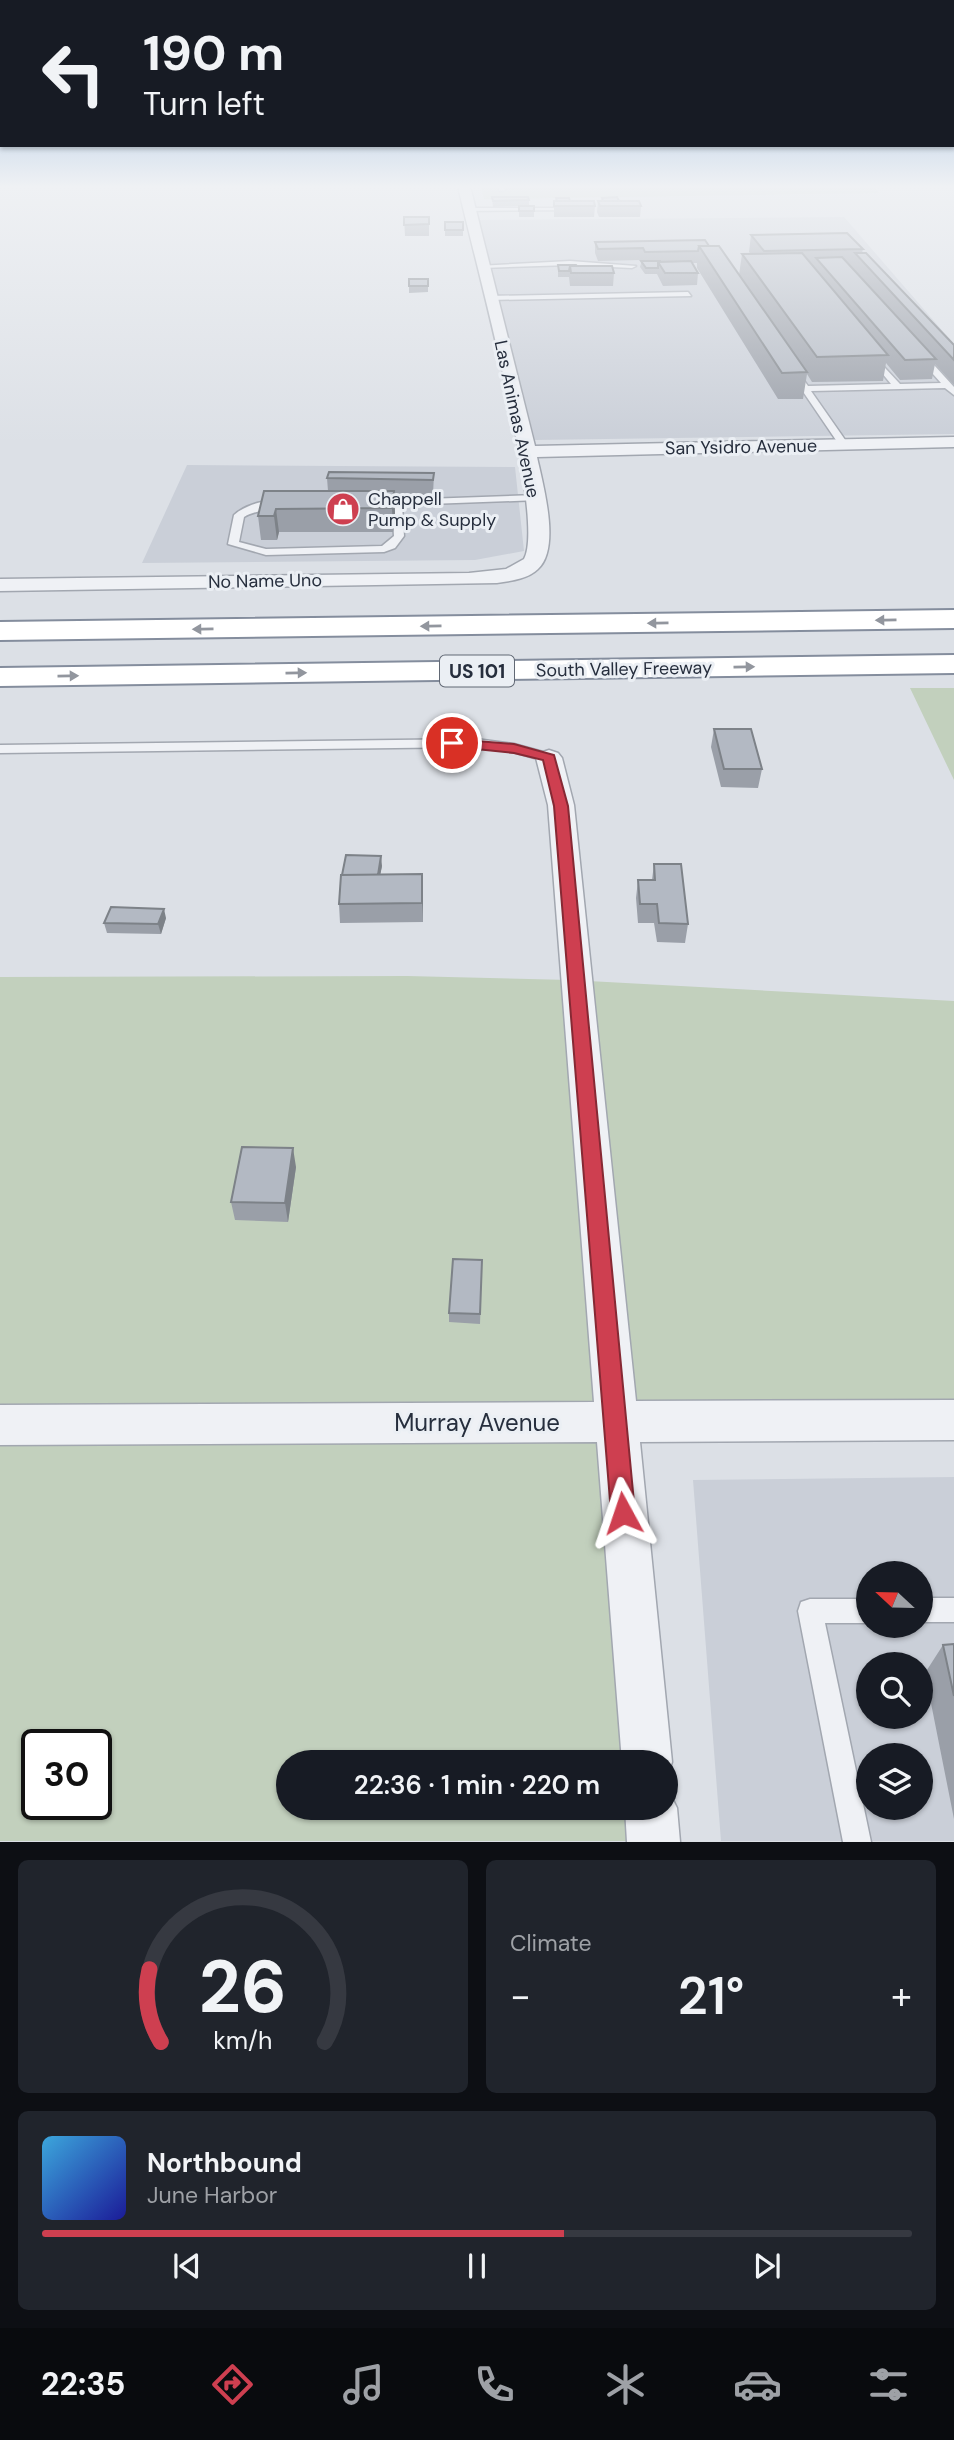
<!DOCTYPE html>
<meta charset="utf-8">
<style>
:root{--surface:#171b24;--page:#20242c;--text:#f1f3f6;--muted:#9ea1a6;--line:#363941;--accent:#ce3f50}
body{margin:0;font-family:"DM Sans",sans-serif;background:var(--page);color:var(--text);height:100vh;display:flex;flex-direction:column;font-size:26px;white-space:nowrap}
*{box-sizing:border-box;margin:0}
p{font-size:23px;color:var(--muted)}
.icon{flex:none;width:38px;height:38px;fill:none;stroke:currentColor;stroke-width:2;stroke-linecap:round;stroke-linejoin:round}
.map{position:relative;height:1842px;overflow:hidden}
.sheet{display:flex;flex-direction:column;gap:18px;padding:18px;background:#0d0f14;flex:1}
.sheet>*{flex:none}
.banner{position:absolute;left:0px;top:0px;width:956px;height:147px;box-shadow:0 2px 5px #0004;background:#171b24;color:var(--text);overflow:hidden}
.needle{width:46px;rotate:292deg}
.buttons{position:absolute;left:856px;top:1561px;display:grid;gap:14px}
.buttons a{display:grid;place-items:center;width:77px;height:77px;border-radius:50%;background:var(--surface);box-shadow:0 2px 5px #0004;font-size:35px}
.speed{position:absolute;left:21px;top:1729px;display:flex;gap:14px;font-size:35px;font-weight:700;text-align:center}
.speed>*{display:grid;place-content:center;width:91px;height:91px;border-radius:50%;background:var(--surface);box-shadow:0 2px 5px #0004;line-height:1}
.speed .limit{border:4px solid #111;border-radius:10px;background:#fff;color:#111}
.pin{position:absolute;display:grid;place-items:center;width:60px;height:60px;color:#fff;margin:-30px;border:4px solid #fff;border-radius:50%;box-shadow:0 2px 7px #0007}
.me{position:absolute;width:77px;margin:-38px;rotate:355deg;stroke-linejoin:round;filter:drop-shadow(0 0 5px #0008)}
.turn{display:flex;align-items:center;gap:24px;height:147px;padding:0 28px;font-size:32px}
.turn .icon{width:91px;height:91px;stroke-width:2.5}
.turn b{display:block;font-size:49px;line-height:60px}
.big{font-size:52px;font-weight:600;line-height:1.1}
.sheet .tile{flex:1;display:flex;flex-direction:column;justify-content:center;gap:10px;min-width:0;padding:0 24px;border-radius:10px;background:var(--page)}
.sheet .dial{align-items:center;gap:0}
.dial svg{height:182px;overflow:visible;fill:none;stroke:var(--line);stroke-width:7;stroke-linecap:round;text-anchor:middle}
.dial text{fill:var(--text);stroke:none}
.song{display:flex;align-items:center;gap:21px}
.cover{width:84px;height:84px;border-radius:10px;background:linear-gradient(135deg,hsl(200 70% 55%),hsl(240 70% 35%))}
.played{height:7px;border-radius:4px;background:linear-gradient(90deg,var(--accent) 60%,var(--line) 60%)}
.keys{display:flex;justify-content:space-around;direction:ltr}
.heat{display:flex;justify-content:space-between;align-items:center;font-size:38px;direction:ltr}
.sheet .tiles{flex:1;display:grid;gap:18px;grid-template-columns:1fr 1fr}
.tile:last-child{grid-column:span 2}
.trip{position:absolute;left:276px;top:1750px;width:402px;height:70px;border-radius:35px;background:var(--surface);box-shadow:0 2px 5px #0004;font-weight:600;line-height:70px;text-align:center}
.tabs{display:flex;height:112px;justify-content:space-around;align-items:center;background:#090b0e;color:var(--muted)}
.tabs .icon{width:49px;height:49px}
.tabs .current{color:var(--accent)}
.tabs b{font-size:32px;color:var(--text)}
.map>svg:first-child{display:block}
.built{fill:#cacfd8;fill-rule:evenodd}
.green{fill:#c2d0bd;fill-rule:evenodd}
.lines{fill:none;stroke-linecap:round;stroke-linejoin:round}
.lane-casing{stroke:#a2a7b0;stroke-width:3}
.street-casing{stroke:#a2a7b0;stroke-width:3}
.highway-casing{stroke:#848d9d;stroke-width:4}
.lane{fill:#eff1f5;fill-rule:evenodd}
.street{fill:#eff1f5;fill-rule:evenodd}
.highway{fill:#fff;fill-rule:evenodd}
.wall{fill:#9a9fa8}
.shaded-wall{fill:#7d8288}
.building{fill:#b3b9c3;stroke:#7d8288;stroke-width:2}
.oneway{fill:#92969e}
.route{fill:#ce3f50;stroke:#862934;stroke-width:2}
.labels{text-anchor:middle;stroke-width:6;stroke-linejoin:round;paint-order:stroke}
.far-street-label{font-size:18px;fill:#262e3d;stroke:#ebeff4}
.far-poi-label{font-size:18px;fill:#262e3d;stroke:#ebeff4;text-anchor:start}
.shield{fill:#ebeff4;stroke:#616874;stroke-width:2}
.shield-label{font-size:19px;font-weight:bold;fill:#262e3d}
.near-street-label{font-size:24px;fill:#262e3d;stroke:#ebeff4}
</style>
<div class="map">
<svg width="954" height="1842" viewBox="0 0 954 1842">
<rect width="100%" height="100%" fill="#dce0e6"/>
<path class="built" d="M844 217 954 344V434L535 440 478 220Z
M187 465 515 467 524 551 475 560 142 563Z
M954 1477V1841H721L693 1480ZM868 1573H920V1626H868ZM868 1664H920V1717H868ZM868 1755H920V1808H868Z"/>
<path class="green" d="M481 186H872L880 193 484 199Z
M910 688H954V780Z
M407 976 570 980 954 1001V1413L634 1406 660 1762H289V1808H664L666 1841H0V977ZM37 1745H96V1804H37Z"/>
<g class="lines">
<defs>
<path id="lane" d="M497 186H503L505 190 500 191Z
M468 208H574L577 210 466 211Z
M570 261 636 266 632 268 570 265 482 268 478 266Z
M688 292 691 296 490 300 486 298 490 296Z
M872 354 900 384 941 383 917 356 924 354 954 387V395L945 388 811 391 848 444 840 446 789 371 796 369 808 386 891 384 868 356Z
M535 495 539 496V500L402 505 404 536 395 548 384 552 266 555 228 544 234 515C245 505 271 496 285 504 273 511 257 509 244 517L239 542 266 549 382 546 394 536 392 505H369V501Z
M476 739 514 744 554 755 556 758 549 762 513 752 476 747 0 753V745Z
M920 1598H954V1622H920Z
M810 1599H868V1623H825L871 1842H843L798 1611 801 1602Z"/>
<path id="street" d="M458 186H470L535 446 954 437V447L537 457C543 485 561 548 538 569 528 579 510 581 497 583L0 591V579L469 573 506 569 524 559C547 519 471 247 458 186Z
M549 750 558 753 562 758 574 805 636 1401 954 1400V1440L640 1442 672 1762 667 1776V1762H622L597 1442 0 1445V1405L594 1402 548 805 536 758 540 753Z
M667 1788 677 1808 680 1842H627L625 1808H667Z"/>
<path id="highway" d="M954 610V628L0 640V622Z
M954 655V673L0 686V668Z"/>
</defs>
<use href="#lane" class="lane-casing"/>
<use href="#street" class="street-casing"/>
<use href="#highway" class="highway-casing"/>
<use href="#lane" class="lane"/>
<use href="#street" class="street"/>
<use href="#highway" class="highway"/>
</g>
<path class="wall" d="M492 197 529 200V206L534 211V217H519V206L493 207Z
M556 198 595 206 594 217H554V201H556Z
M602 198 641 206 640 217H599L597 212 598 201H601Z
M404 217H429V236H405Z
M445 222H463V236H445Z
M751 235 863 249 862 253 954 345V385L935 364 932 379 900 380 886 363 883 381 812 382 807 374 803 399H778L697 268V263H692L698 273 697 285 663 286 657 274H645L640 267 642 260 598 261 595 253V242L709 246 739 275 742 254H751L749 252Z
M558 265 577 266 614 273 613 286H570L569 277H558Z
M409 279H428V292L409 293Z
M329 472 434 473 433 495H394L395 513 393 532H279L277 540H261L258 516 264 491H328L327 478Z
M714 729 762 769 758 788 721 787 711 747Z
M654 864 688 924 685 943 657 942 654 923H638L636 898 638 880H652Z
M382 866 380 875 422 874 423 922 340 923 339 904Z
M166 918 161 934 107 933 104 923Z
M296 1167 288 1222 235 1220 231 1202Z
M482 1260 480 1324 449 1322V1313Z
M954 1644V1819L925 1673 943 1645Z"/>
<path class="shaded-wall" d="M394 491 395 513 393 532 392 508Z
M276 509 279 532 277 540 274 516Z
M381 856 382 866 378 886V876Z
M422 874 423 893V922L422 903Z
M164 909 166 918 161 934 158 924Z
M293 1148 296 1167 288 1222 285 1203Z"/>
<path class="building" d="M492 197H528L529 200 493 201Z
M617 197 619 201H603L602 198Z
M556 198H569L570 201H557Z
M554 201H594L595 206H554Z
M598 201H639L641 206H600Z
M519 206H534V211H519Z
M404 217H429V224L404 225Z
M445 222H463V230H445Z
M847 233 863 249 764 251 751 235Z
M705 240 709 246H699L698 251 645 252 643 248 598 249 595 242Z
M699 246H719L807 372 782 373Z
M802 253 888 355 817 357 742 254Z
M855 253H866L954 345V360Z
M842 257 936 359 905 360 816 258Z
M641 261H660L661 262H658V268H646Z
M691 261 698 273H665L658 262Z
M558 265H576L577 266H570L569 271H559Z
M570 266H612L614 273H571Z
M409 279H428V286H409Z
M329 472 434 473 433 480 327 478Z
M264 491H394L392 508 276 509 274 516H258Z
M714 729H751L762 769H724Z
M346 855 381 856 378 875H342Z
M654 864H681L688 924 659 923 657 904H640L638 880H655Z
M422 874V903L339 904 341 875Z
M111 907 164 909 158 924 104 923Z
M242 1147 293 1148 285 1203 231 1202Z
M453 1259 482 1260 480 1314 449 1313Z
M954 1644V1696L943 1645Z"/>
<defs><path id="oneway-solid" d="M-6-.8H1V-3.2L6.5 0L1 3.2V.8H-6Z" transform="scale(1.75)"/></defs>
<g class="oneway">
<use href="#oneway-solid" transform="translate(886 620) rotate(179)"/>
<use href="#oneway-solid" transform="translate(658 623) rotate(179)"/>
<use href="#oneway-solid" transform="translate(431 626) rotate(179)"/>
<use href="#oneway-solid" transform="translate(203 629) rotate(179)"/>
<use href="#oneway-solid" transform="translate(744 667) rotate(-1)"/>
<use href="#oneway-solid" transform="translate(296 673) rotate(-1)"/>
<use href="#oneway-solid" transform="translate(68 676) rotate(-1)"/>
</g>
<linearGradient id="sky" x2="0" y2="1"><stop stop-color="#87b1db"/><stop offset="0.42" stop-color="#eff1f4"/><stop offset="1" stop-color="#eff1f4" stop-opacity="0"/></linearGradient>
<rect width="954" height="444" fill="url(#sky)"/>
<path class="route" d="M452 739 514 744 554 755 568 806 635 1513 631 1522 623 1525 615 1522 611 1513 554 806 543 760 514 753 447 746 445 743Z"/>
<defs>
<symbol id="shop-disc" viewBox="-11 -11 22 22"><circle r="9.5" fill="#ce3f50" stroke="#ebeff4"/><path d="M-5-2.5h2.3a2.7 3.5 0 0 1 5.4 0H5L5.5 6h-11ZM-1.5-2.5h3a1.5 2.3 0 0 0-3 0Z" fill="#fff"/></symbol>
</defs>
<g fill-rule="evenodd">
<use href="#shop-disc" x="324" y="490" width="38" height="38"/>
</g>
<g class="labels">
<g class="far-street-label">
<text transform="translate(517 419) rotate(78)" y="6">Las Animas Avenue</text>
<text transform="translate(741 447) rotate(-1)" y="6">San Ysidro Avenue</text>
<text transform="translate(265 581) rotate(-1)" y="6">No Name Uno</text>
<text transform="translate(624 669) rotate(-1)" y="6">South Valley Freeway</text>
</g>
<g class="far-poi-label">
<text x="368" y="505">Chappell<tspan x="368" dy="21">Pump &amp; Supply</tspan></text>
</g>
<rect class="shield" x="440" y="655.5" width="74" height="31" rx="5"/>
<g class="shield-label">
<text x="477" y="678">US 101</text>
</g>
<g class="near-street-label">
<text x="477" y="1431">Murray Avenue</text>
</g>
</g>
</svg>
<div class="buttons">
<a><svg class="needle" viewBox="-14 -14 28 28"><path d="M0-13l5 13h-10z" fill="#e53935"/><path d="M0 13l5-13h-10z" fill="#9ea1a6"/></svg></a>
<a><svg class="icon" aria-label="search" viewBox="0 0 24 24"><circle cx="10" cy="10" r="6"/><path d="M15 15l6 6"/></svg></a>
<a><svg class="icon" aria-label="layers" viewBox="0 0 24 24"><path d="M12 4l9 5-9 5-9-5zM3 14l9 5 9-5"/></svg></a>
</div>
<div class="speed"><div class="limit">30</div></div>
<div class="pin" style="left:452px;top:743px;background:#d93025"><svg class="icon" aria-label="arrive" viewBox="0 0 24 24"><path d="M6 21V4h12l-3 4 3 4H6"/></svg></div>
<svg class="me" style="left:623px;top:1513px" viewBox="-20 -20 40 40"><path d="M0-17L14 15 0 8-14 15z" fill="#ce3f50" stroke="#fff" stroke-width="4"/></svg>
<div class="trip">22:36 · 1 min · 220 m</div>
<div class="banner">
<div class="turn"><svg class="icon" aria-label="left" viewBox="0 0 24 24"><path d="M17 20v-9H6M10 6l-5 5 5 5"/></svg><div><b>190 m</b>Turn left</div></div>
</div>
</div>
<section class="sheet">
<div class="tiles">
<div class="tile dial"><svg viewBox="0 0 100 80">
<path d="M14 69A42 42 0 1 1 86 69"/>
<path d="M14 69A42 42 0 0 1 9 37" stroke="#ce3f50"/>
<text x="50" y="56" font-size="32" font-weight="700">26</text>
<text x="50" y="72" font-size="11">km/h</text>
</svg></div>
<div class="tile"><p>Climate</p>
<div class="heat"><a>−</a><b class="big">21°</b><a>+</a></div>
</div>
<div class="tile">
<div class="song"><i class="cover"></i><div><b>Northbound</b><p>June Harbor</p></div></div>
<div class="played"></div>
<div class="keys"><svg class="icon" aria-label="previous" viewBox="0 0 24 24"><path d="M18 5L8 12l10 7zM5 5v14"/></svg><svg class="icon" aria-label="pause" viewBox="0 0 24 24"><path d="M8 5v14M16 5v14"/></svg><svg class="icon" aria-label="next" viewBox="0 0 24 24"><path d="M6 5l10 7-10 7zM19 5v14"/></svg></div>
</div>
</div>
</section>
<nav class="tabs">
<b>22:35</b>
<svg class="icon current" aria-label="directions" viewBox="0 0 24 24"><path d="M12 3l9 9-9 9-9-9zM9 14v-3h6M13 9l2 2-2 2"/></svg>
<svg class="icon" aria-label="music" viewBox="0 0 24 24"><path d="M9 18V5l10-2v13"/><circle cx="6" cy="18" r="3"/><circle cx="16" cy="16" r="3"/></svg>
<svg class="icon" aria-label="phone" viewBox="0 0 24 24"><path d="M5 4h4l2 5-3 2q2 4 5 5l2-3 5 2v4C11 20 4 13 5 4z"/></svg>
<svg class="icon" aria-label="climate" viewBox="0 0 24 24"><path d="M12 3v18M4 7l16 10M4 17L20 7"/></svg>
<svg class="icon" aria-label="car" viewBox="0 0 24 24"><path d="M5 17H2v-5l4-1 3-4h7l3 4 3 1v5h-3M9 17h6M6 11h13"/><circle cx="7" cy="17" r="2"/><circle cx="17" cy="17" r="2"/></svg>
<svg class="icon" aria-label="filters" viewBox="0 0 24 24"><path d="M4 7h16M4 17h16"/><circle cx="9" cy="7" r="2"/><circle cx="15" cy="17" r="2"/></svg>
</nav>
